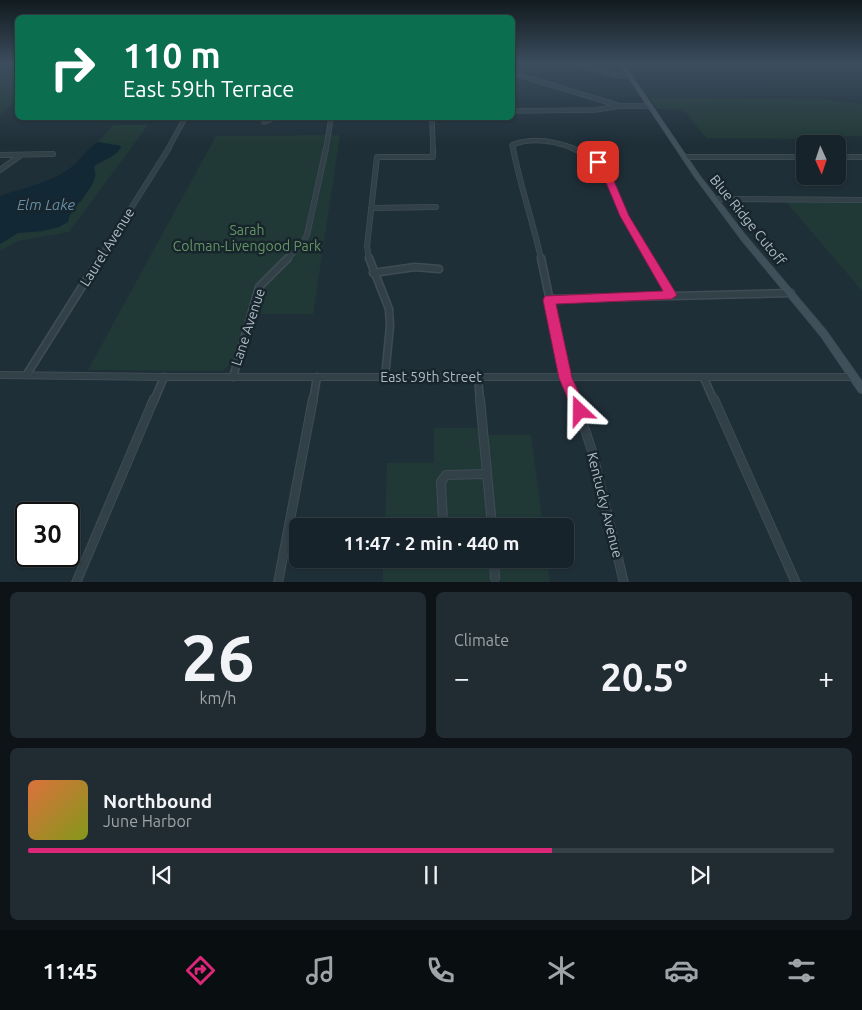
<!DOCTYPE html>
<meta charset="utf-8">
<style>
:root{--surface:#17232a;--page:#202b32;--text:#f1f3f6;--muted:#9ea4a8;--line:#364047;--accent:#db2777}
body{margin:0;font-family:Ubuntu,sans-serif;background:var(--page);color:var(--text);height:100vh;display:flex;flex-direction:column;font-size:19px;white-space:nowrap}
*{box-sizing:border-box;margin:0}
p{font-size:16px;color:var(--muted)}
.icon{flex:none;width:28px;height:28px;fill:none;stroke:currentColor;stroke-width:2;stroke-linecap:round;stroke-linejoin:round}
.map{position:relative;height:582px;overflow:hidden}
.panel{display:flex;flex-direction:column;gap:10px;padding:10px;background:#0d1317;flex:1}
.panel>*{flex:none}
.top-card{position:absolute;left:15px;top:15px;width:500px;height:105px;border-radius:8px;box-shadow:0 1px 4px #0004,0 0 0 1px var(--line);background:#0b6e4f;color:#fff;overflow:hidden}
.needle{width:32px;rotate:177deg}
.tools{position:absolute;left:796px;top:135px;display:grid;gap:10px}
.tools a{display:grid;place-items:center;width:50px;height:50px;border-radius:8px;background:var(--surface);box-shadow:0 1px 4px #0004,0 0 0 1px var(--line);font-size:25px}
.speed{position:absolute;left:15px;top:502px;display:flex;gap:10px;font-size:25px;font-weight:700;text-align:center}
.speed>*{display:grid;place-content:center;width:65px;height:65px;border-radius:50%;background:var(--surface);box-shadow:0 1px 4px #0004,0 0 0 1px var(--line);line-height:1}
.speed .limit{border:2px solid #111;border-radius:8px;background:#fff;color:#111}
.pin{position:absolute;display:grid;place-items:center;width:42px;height:42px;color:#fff;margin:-21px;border-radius:10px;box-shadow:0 2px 8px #0006}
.me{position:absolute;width:55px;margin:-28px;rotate:337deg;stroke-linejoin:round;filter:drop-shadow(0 0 4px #0008)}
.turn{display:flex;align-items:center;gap:18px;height:105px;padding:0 25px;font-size:22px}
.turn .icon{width:65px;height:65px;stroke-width:2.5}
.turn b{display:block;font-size:35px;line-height:42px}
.big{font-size:38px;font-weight:600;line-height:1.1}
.panel .widget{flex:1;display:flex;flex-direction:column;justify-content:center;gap:8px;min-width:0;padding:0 18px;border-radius:8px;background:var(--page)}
.panel .dial{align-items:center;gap:0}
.dial b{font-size:65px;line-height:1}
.song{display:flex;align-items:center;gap:15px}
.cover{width:60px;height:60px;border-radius:8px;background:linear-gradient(135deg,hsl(20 70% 55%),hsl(70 70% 35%))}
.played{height:5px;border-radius:2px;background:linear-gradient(90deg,var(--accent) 65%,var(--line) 65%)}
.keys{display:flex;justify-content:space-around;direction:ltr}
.heat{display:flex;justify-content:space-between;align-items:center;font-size:28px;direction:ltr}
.panel .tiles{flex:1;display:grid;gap:10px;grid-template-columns:1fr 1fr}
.widget:last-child{grid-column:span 2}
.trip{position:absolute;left:289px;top:518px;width:285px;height:50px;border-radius:8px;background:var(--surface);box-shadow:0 1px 4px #0004,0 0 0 1px var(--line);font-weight:600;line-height:50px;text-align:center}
.tabs{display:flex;height:80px;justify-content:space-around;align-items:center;background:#090e11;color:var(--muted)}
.tabs .icon{width:35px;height:35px}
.tabs .selected{color:var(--accent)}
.tabs b{font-size:22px;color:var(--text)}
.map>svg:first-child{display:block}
.green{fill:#213936}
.water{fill:#122835}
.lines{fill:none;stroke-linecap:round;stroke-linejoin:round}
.minor-far3-casing{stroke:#3f4c55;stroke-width:5.5}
.minor-far2-casing{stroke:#3f4c55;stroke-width:6}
.minor-far1-casing{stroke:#3f4c55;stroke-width:9}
.minor-casing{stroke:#3f4c55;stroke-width:10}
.tertiary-casing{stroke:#3f4c55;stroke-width:2}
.secondary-casing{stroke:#3f4c55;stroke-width:2}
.minor-far3{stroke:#324048;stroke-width:4}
.minor-far2{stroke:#324048;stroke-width:4.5}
.minor-far1{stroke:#324048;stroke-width:6}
.minor{stroke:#324048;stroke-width:8}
.tertiary{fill:#324048;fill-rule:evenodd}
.secondary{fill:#40505b;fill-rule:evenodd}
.route{fill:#db2777;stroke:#8e194d}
.labels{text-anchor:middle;stroke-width:5;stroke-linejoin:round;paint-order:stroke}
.street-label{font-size:14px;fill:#acbbc5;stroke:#18252c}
.park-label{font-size:14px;fill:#639664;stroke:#18252c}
.water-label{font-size:15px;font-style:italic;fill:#638ea6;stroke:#18252c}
</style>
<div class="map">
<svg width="862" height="583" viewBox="0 0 862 583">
<rect width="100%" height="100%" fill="#1f2f38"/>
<path class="green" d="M0 63H18L17 100 0 115Z
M649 97 823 99 862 104V136H837L840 139 706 138 684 110 657 109Z
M113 125H148L69 232 18 241 0 251V244L18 233 43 231 71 214C73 201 103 185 94 167L115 154 121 148 120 146 98 142Z
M340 135 313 314H247L232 363 222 371 88 370 216 136Z
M781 196 862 197V291Z
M434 428H477L488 435H531L543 526H385L387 463H434Z
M383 559H547L550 582 383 583Z"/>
<path class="water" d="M98 142 121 146C117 158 103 159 94 166L95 176 92 185 81 201 72 209 68 222 59 227 43 231 18 233 0 244V196C22 188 50 183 69 169 80 161 86 149 98 142Z"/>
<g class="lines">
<defs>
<path id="minor-far3" d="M575 63 615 75 631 76
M512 73 617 105
M512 111 595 110 619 106H650
M432 118 433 149
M264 122 274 118H281
M168 149 185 118
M326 149 331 118
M513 149 512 145C532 137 555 141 575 149"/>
<path id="minor-far2" d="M513 148C520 186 533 221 541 259
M572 148 592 157 603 169 629 225 649 259
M0 155 53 154
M684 157H805
M838 157H862
M0 170 21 155
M714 199 862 200
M371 208 436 207
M99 259 169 148
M287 259 301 245 307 235 326 148
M369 259 367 246 377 157H433V148"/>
<path id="minor-far1" d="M369 258 389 309 390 326 385 377
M541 258 566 378 576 401
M649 258 672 295
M373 273 415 267 439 269
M549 299 791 293
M27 374 100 258
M233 377 259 287 288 258
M478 377 480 401
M704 378 714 401
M154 401 164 377
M313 401 317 377"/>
<path id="minor" d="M480 399 492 526
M575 399 592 451 624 583
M714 399 796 583
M449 526 443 521 441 482 446 475 486 474
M494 559 495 578
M76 583 154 399
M278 583 313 399"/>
<path id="tertiary" d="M0 372 164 374H854L857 375 858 377 857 379 854 380H164L0 378Z"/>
<path id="secondary" d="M619 63H623L699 175 745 235 827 332 862 382V393L859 392 821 336 741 239 695 177Z"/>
</defs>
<use href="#minor-far3" class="minor-far3-casing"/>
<use href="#minor-far2" class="minor-far2-casing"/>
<use href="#minor-far1" class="minor-far1-casing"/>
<use href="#minor" class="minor-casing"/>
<use href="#tertiary" class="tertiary-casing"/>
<use href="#secondary" class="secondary-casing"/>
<use href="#minor-far3" class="minor-far3"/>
<use href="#minor-far2" class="minor-far2"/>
<use href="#minor-far1" class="minor-far1"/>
<use href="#minor" class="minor"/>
<use href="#tertiary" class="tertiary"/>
<use href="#secondary" class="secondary"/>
</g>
<linearGradient id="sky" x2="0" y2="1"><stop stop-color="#111a1f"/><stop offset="0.44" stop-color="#3c4d5e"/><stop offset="1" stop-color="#3c4d5e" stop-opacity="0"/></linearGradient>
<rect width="862" height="144" fill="url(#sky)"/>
<path class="route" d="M598 159 601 160 611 174 629 216 677 295 672 299 556 304 572 378 587 411 585 416 580 417 575 416 559 378 543 300 545 296 663 291 620 216 603 175 593 162Z"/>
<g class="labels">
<g class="street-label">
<text transform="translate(748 220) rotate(51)" y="5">Blue Ridge Cutoff</text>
<text transform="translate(107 247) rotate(-58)" y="5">Laurel Avenue</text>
<text transform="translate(248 327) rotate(-72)" y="5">Lane Avenue</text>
<text x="431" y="382">East 59th Street</text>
<text transform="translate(605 505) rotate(76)" y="5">Kentucky Avenue</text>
</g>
<g class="park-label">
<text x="247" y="235">Sarah<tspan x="247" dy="16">Colman-Livengood Park</tspan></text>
</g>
<g class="water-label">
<text x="46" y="210">Elm Lake</text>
</g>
</g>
</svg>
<div class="tools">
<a><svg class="needle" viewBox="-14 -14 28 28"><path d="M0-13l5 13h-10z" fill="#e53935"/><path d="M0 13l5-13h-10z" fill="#9ea4a8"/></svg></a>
</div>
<div class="speed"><div class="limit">30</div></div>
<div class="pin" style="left:598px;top:162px;background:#d93025"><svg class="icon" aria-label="arrive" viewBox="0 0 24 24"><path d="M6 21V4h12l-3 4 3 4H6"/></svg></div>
<svg class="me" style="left:580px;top:411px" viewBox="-20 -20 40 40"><path d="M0-17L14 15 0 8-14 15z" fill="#db2777" stroke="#fff" stroke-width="4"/></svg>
<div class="trip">11:47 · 2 min · 440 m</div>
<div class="top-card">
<div class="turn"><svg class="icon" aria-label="right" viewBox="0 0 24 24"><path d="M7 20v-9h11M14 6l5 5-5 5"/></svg><div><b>110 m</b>East 59th Terrace</div></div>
</div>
</div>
<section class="panel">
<div class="tiles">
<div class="widget dial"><b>26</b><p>km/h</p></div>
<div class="widget"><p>Climate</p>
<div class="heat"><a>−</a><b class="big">20.5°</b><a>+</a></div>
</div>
<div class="widget">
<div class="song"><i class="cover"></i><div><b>Northbound</b><p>June Harbor</p></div></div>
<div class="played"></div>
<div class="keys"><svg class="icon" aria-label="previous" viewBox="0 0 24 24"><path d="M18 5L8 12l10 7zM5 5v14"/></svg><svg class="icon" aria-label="pause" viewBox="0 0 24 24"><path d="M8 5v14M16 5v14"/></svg><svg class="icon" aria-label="next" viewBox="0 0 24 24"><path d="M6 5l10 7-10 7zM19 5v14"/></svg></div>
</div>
</div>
</section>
<nav class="tabs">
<b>11:45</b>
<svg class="icon selected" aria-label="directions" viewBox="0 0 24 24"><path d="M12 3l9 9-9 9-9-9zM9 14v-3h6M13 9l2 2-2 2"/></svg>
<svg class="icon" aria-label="music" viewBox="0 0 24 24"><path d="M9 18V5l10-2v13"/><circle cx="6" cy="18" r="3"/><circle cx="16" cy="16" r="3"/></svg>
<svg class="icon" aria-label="phone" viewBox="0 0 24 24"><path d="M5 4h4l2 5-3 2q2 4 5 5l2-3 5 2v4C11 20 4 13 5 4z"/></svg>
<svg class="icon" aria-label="climate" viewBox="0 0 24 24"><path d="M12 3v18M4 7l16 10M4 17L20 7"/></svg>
<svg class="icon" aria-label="car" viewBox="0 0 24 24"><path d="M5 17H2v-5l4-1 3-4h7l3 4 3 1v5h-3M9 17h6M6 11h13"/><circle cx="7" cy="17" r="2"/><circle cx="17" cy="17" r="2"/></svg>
<svg class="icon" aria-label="filters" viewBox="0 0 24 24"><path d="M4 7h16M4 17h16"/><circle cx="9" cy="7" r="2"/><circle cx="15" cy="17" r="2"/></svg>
</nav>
